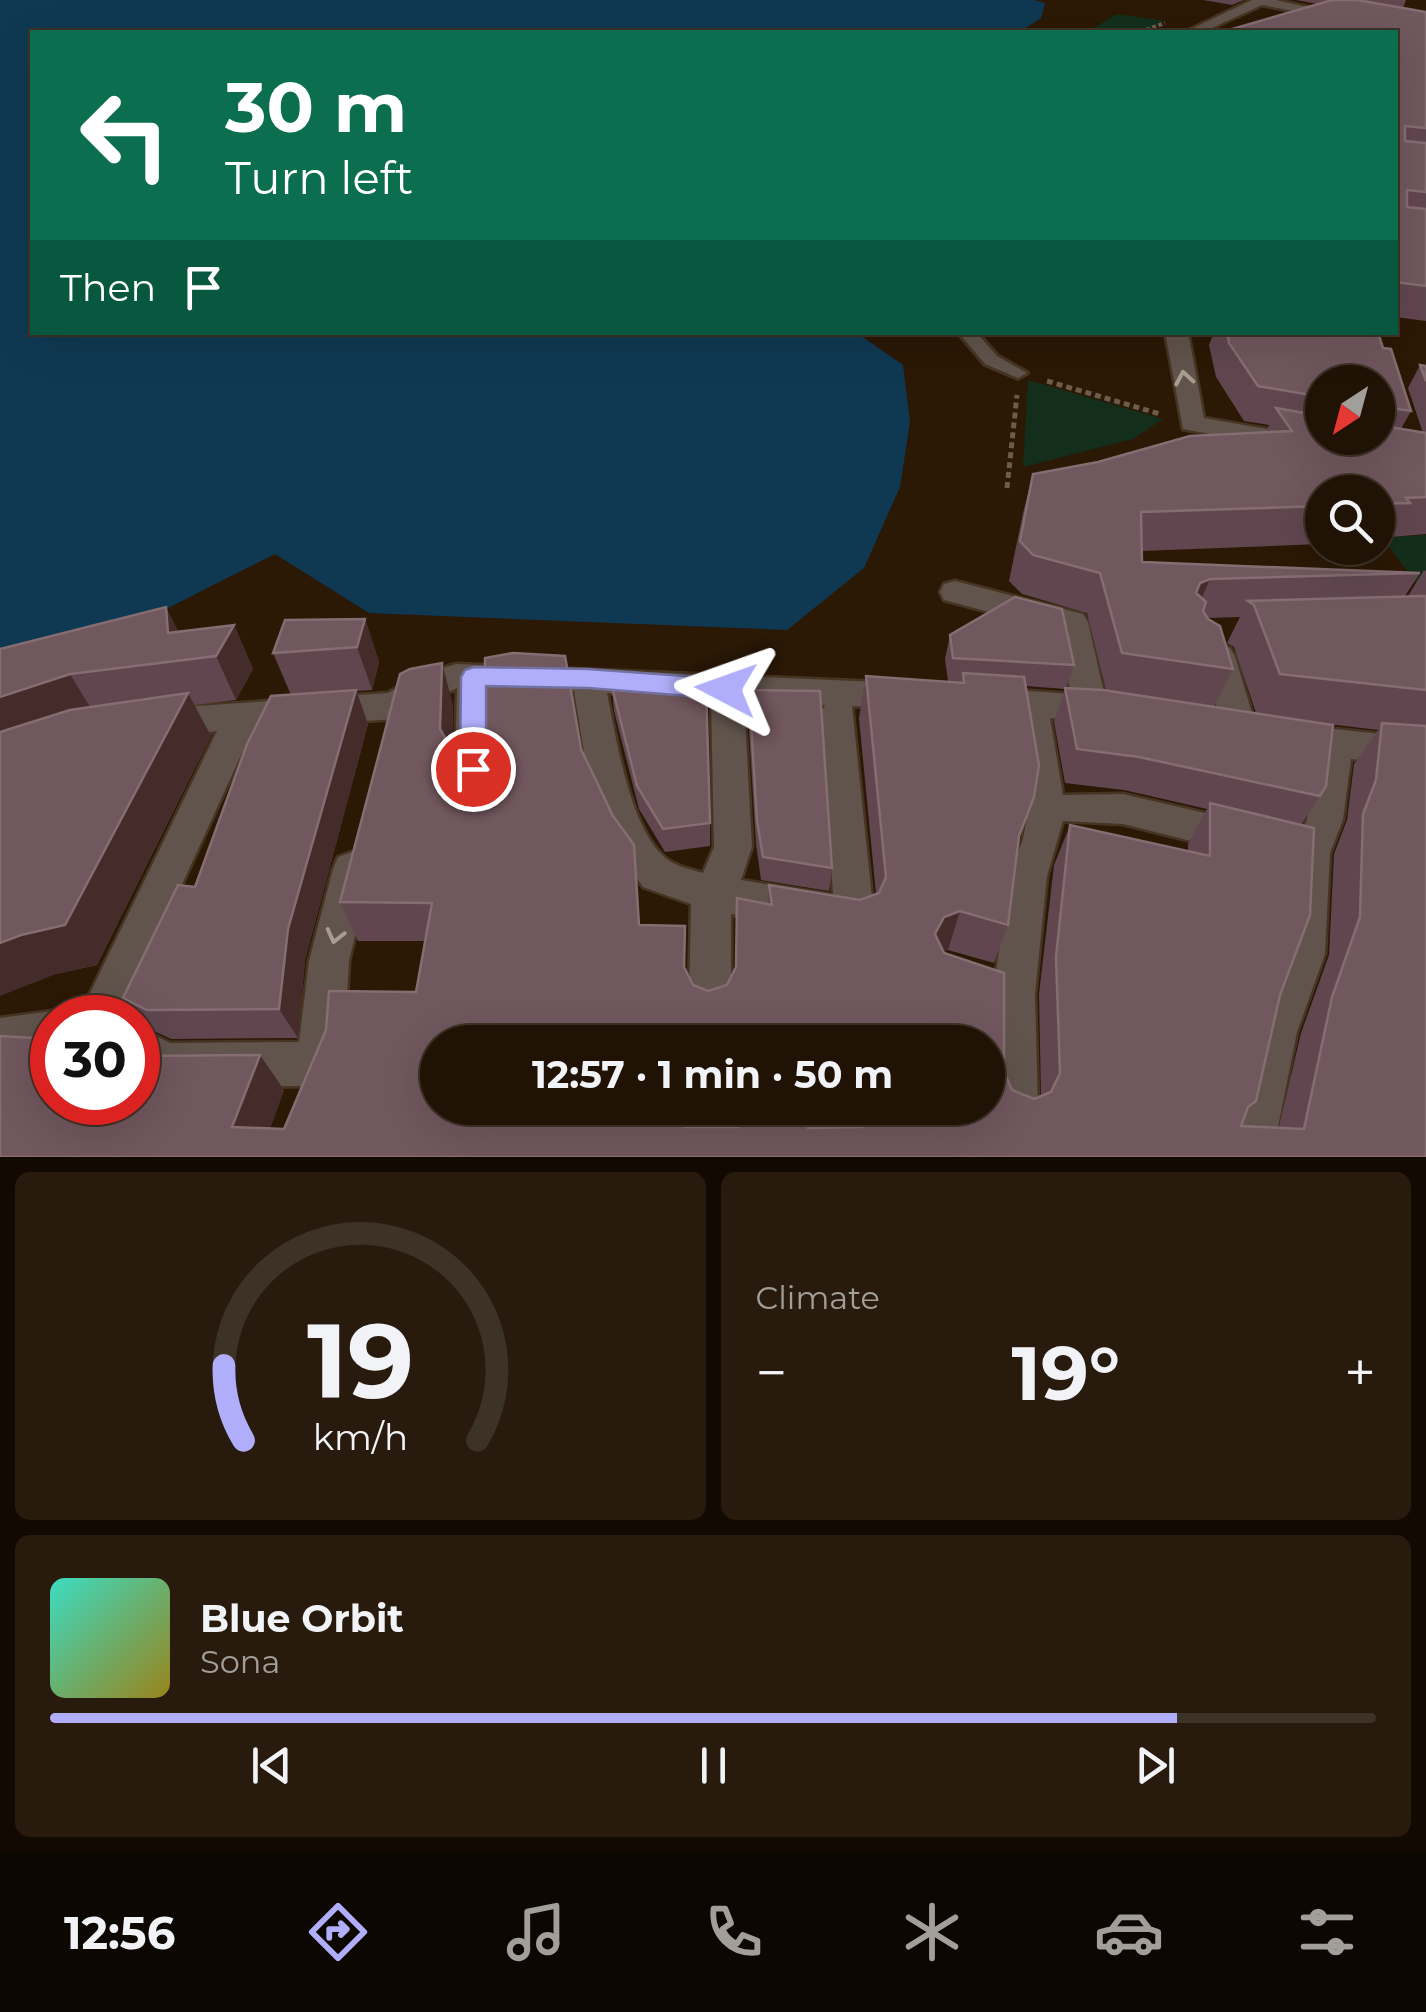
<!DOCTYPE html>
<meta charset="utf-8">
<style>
:root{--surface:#201204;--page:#281b0e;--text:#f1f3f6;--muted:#a29e9a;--line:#3d3226;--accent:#b0aefa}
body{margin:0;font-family:Montserrat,sans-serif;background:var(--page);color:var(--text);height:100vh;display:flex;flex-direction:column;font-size:38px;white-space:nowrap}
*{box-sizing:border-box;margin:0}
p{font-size:32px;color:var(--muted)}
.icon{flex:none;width:55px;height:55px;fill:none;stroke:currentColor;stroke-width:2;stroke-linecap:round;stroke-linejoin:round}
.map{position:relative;height:1157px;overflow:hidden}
.sheet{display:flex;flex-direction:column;gap:15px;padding:15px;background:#120a02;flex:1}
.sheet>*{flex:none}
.guide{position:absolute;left:30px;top:30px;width:1368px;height:305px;border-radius:0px;box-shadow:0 10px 40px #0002,0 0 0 2px var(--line);background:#0b6e4f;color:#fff;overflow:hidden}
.needle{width:65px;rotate:216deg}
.controls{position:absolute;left:1305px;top:365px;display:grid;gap:20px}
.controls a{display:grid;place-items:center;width:90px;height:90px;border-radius:50%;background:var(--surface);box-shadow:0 10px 40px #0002,0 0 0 2px var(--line);font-size:50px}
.speed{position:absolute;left:30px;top:995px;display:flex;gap:20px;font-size:50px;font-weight:700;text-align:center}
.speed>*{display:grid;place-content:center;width:130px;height:130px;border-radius:50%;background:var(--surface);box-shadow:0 10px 40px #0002,0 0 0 2px var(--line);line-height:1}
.speed .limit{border:15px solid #d22;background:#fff;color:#111}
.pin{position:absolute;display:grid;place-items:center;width:85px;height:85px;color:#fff;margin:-42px;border:5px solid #fff;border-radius:50%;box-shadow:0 2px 10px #0007}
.me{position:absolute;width:110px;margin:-55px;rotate:274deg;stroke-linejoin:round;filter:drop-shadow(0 0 8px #0008)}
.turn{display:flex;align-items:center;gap:35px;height:210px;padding:0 30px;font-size:45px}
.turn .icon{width:130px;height:130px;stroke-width:2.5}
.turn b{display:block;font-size:70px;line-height:85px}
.then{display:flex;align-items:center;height:95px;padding:0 30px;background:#0003;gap:20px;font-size:38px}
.big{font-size:75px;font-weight:700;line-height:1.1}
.sheet .tile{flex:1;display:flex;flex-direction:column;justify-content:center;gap:15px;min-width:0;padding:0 35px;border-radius:15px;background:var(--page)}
.sheet .dial{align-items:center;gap:0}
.dial svg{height:260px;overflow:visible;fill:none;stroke:var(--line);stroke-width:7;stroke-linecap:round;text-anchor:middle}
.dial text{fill:var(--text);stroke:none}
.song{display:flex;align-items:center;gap:30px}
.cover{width:120px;height:120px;border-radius:15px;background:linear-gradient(135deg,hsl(170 70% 55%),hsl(50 70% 35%))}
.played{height:10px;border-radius:5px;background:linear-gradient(90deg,var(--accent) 85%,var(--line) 85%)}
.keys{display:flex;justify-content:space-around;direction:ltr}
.heat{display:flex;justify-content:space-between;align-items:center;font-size:55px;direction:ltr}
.sheet .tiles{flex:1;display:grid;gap:15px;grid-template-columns:1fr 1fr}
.tile:last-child{grid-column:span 2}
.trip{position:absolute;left:420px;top:1025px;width:585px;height:100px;border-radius:50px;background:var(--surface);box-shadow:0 10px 40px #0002,0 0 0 2px var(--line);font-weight:700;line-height:100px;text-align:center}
.dock{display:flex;height:160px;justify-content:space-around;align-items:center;background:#0d0702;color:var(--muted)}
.dock .icon{width:70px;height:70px}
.dock .on{color:var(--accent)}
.dock b{font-size:45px;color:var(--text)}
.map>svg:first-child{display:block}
.green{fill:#132f1c}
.water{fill:#0f3952}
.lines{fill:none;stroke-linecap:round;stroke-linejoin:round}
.lane-casing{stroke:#473523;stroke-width:6}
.street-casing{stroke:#473523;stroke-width:5}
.path-far1{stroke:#6d5c4b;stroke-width:4;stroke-dasharray:4 2.5;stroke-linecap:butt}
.path{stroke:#6d5c4b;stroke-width:5;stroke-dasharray:6 4;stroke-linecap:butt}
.lane{fill:#60544c;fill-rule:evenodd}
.street{fill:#60544c;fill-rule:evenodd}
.wall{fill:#61464f;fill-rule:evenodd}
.shaded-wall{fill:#452c2b}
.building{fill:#71575e;stroke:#856d71;stroke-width:2.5;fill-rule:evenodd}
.oneway{stroke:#a99c92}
.route{fill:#b0aefa;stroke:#7271a2;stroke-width:2.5}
</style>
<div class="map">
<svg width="1426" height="1157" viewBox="0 0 1426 1157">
<rect width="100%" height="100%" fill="#2b1805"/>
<path class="green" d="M1116 14 1166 21 1147 32H1088Z
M1028 380 1163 419 1133 439 1023 467Z
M1426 535V596L1382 537Z"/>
<path class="water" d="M0 0H1034L1045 3 1041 18 1020 32H32V332L857 333 903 365 910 422 900 487 864 568 787 630 369 613 275 554 160 612 0 653Z"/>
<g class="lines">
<defs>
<path id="lane" d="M958 332H976L997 356 1027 373 1018 378 985 364Z"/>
<path id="street" d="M1252 0H1276L1347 16 1340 20 1262 5 1203 32H1185Z
M1165 332H1188L1204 418 1294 434 1298 440 1294 446 1285 448 1183 429Z
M955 581 1083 614 1088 622 1105 697 1113 700 1118 709 1113 718 1101 722 1050 718 1063 795 1123 794 1235 820 1248 825 1254 836 1248 847 1235 852 1123 824 1063 821 1047 876 1035 994 1038 1106 1031 1122 1015 1129 999 1122 992 1106 993 994 1009 876 1023 839 1029 806 1015 716 975 710 970 701 975 692 987 688 1071 694 1058 630 944 600 940 592 944 584Z
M1210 640 1230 648 1235 656 1257 730 1252 740 1240 744 1228 740 1223 730 1205 663 1194 652 1199 644Z
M456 664 902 683 914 687 919 696 914 705 902 709 852 706 874 917 868 930 854 935 731 914V1003L725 1018 710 1024 695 1018 689 1003 691 904 643 887 621 855 590 789 574 691 490 689 491 769 486 779 473 784 460 779 455 769 457 688 394 719 253 729 121 1018H78L217 731 161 739 149 735 144 725 149 715 196 706 388 693 420 675ZM607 693 711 698 714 847 703 873C693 870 682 868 673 863 631 841 616 736 607 693ZM744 700 825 705 821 712 833 895 741 880 752 847Z
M1290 724 1426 739V767L1351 759 1343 820 1330 853 1325 954 1297 1032 1273 1152 1271 1157H1215L1222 1141 1230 1137 1255 1032 1285 954 1292 853 1307 820 1316 755 1278 748 1273 738 1278 728Z
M352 852 366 857 371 869 349 961 343 1064 333 1090 317 1096 300 1086 166 1087 138 1073V1027L170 1043 299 1042 309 961 333 869 338 857Z
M52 1011 67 1018H52V1053L0 1062V1018Z
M689 1108H731L734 1157H688Z
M805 1108H850L851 1157H805Z"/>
</defs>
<use href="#lane" class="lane-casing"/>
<use href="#street" class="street-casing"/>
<path class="path-far1" d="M1140 32 1165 23"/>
<path class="path" d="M1047 381 1160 414
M1007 488 1017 395"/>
<use href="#lane" class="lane"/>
<use href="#street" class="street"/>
</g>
<path class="wall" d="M1203 0H1244L1232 5Z
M1296 0H1406L1403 8 1426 12V321L1395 317V32L1318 4Z
M1214 332H1378L1383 348 1411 411 1401 429 1423 433 1408 388 1420 365 1426 366V534L1390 537 1388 542H1378V492H1322V544L1142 551V562L1420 573 1405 596H1408L1424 570 1426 571V1157H0L284 1090 270 1128 284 1129 416 992 425 941H358L340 902 453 705 452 743 464 746 581 749 640 925 686 971 693 985 708 991 727 985 768 904 769 885 860 900 876 894 859 718 866 676 948 681 945 659 950 635 1074 665 1066 688 1106 690 1087 613 1022 594 1009 581 1023 513 1033 474 1266 432 1269 425 1244 421 1216 377 1209 345ZM1322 382H1378V438H1322ZM1240 617 1227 643 1234 647 1256 713 1214 707 1233 669 1207 618ZM1026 686 1065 689 1054 722 1065 783 1124 790 1207 809 1188 844V851L1070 825 1054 865 1039 994 1041 1096 1034 1099 1012 1090 943 951 948 950 994 963 1008 925 1019 839ZM1312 722 1378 730 1354 764 1347 820 1334 854 1329 955 1301 1033 1279 1127 1241 1126 1245 1114 1256 1101 1280 995 1301 825 1320 796ZM438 1042H988V1108H853V1127L808 1128V1108H734L735 1127H686V1108Z
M365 619 379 662 372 690 357 691 368 724 305 960 298 1038 171 1039 148 1028 123 998 195 887 291 695 273 653Z
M234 625 253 669 236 700 194 705 211 736 97 965 56 974 0 649Z
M612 687 710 823V846L665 852 639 809 614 711Z
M749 690 832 868 829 891 761 880 756 844 748 714Z"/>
<path class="shaded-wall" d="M1210 579 1193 618 1183 623 1200 583Z
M166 607 188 650 168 633Z
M365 619 379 662 372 690 357 647Z
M234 625 253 669 236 700 216 656Z
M442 663 453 705 452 771 440 729Z
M70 674 96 717 0 750V697Z
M356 690 368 724 305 960 298 1038 279 1009 288 929Z
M188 693 211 736 97 965 56 974 0 996V943L21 935Z
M960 911 948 950 933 956 935 934 944 917Z
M260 1055 284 1090 260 1157 232 1127Z"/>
<path class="building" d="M1332 0H1357L1426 12V128L1405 126V141L1426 143V192L1407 190V207L1426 209V286L1395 282V32H1222Z
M1227 332H1378L1383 348 1391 349 1411 411 1378 406V382H1322V397L1258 386 1229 343Z
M1420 365 1426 366V381Z
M1276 408 1322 416V438H1378V425L1426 433V497L1406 498 1410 503 1378 504V492H1322V506L1141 512 1142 562 1420 573 1210 579 1200 583 1196 593 1206 602 1203 611 1208 619 1220 626 1233 669 1122 653 1100 573 1033 555 1020 541 1033 474 1098 462 1190 436 1292 431Z
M1423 596H1426V690L1280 674 1254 605 1248 601Z
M1015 597 1062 609 1074 665 953 658 950 635Z
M166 607 168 633 234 625 216 656 70 674 0 697V649Z
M365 619 357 647 273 653 285 620Z
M513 653 565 656 581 749 613 816 634 845 639 925 685 926 684 967 693 985 708 991 727 985 736 967 737 898 772 905 769 885 860 900 879 893 886 877 866 676 964 683 963 673 1024 677 1039 765 1034 797 1019 836 1008 925 960 911 944 917 935 934 944 953 1004 973V1072L1012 1090 1034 1099 1051 1092 1060 1073 1056 957 1070 825 1210 856V803L1314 828 1310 915 1280 995 1256 1101 1248 1107 1241 1126 1304 1129 1332 997 1360 917 1363 814 1376 780 1382 723 1426 726V1157H0V1036L52 1039V1102H138V1056L260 1055 232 1127 284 1129 326 1030 329 991 416 992 432 903 340 902 400 674 410 669 442 663 440 729 447 741 464 746 477 741 485 728V658ZM438 1042H988V1108H861L862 1127 808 1128V1108H737L738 1127H684V1108H438Z
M620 683 706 684 710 823 663 829 637 786 612 687Z
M1065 688 1103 690 1333 725 1326 786 1320 796 1139 757 1077 749Z
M356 690 288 929 279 1009 147 1010 123 998 178 885 195 887 247 744 271 696Z
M749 690 820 691 832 868 763 857 757 821Z
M188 693 65 925 21 935 0 943V732L70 710Z"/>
<defs><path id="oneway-chevron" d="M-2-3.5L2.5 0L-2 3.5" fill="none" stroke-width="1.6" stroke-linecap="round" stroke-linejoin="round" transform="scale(2.5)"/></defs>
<g class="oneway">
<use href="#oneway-chevron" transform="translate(1184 378) rotate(-100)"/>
<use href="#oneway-chevron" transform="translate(335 936) rotate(104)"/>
</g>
<path class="route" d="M474 667 588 669 726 679 735 682 739 689 735 696 726 699 588 688 486 686V769L483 777 473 780 463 777 460 769 461 677 465 670Z"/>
</svg>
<div class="controls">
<a><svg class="needle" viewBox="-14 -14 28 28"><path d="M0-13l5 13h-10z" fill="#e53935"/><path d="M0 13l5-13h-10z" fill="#a29e9a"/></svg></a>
<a><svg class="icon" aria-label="search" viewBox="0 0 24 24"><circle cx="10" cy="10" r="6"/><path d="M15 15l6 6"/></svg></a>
</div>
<div class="speed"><div class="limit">30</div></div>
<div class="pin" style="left:473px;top:769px;background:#d93025"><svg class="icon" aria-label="arrive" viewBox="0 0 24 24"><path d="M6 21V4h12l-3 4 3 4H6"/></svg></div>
<svg class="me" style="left:726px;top:689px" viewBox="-20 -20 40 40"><path d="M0-17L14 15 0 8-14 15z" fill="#b0aefa" stroke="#fff" stroke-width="4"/></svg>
<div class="trip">12:57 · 1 min · 50 m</div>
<div class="guide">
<div class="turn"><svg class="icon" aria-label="left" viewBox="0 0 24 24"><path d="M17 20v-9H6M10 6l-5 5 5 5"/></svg><div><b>30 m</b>Turn left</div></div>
<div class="then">Then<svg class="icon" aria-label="arrive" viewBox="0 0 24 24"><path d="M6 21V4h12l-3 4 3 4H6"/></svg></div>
</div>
</div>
<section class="sheet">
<div class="tiles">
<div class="tile dial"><svg viewBox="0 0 100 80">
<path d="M14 69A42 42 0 1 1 86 69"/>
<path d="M14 69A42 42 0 0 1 8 46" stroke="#b0aefa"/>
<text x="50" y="56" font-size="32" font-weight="700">19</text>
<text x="50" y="72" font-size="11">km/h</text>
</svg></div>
<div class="tile"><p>Climate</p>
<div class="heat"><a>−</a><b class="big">19°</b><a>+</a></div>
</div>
<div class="tile">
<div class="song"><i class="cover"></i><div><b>Blue Orbit</b><p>Sona</p></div></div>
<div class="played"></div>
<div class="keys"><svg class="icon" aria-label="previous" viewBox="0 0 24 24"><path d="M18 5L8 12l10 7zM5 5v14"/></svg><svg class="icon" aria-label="pause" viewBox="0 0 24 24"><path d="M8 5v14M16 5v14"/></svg><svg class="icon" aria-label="next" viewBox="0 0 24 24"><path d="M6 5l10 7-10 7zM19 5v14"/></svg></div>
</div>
</div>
</section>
<nav class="dock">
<b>12:56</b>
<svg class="icon on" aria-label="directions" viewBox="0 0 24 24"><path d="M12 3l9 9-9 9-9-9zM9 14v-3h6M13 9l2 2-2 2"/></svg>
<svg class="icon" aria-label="music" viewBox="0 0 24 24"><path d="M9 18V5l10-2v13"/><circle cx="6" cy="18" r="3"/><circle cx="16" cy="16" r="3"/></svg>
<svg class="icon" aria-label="phone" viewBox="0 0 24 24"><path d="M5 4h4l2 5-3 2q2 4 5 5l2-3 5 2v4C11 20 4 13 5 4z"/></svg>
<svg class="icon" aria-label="climate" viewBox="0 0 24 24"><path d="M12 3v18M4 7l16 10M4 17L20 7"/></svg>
<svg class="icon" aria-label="car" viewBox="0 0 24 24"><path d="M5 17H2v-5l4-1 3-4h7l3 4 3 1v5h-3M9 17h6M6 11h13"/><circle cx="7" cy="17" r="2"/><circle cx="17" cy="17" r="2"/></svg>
<svg class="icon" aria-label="filters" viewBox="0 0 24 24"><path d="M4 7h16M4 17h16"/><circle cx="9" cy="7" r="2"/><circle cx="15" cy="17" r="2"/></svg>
</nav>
